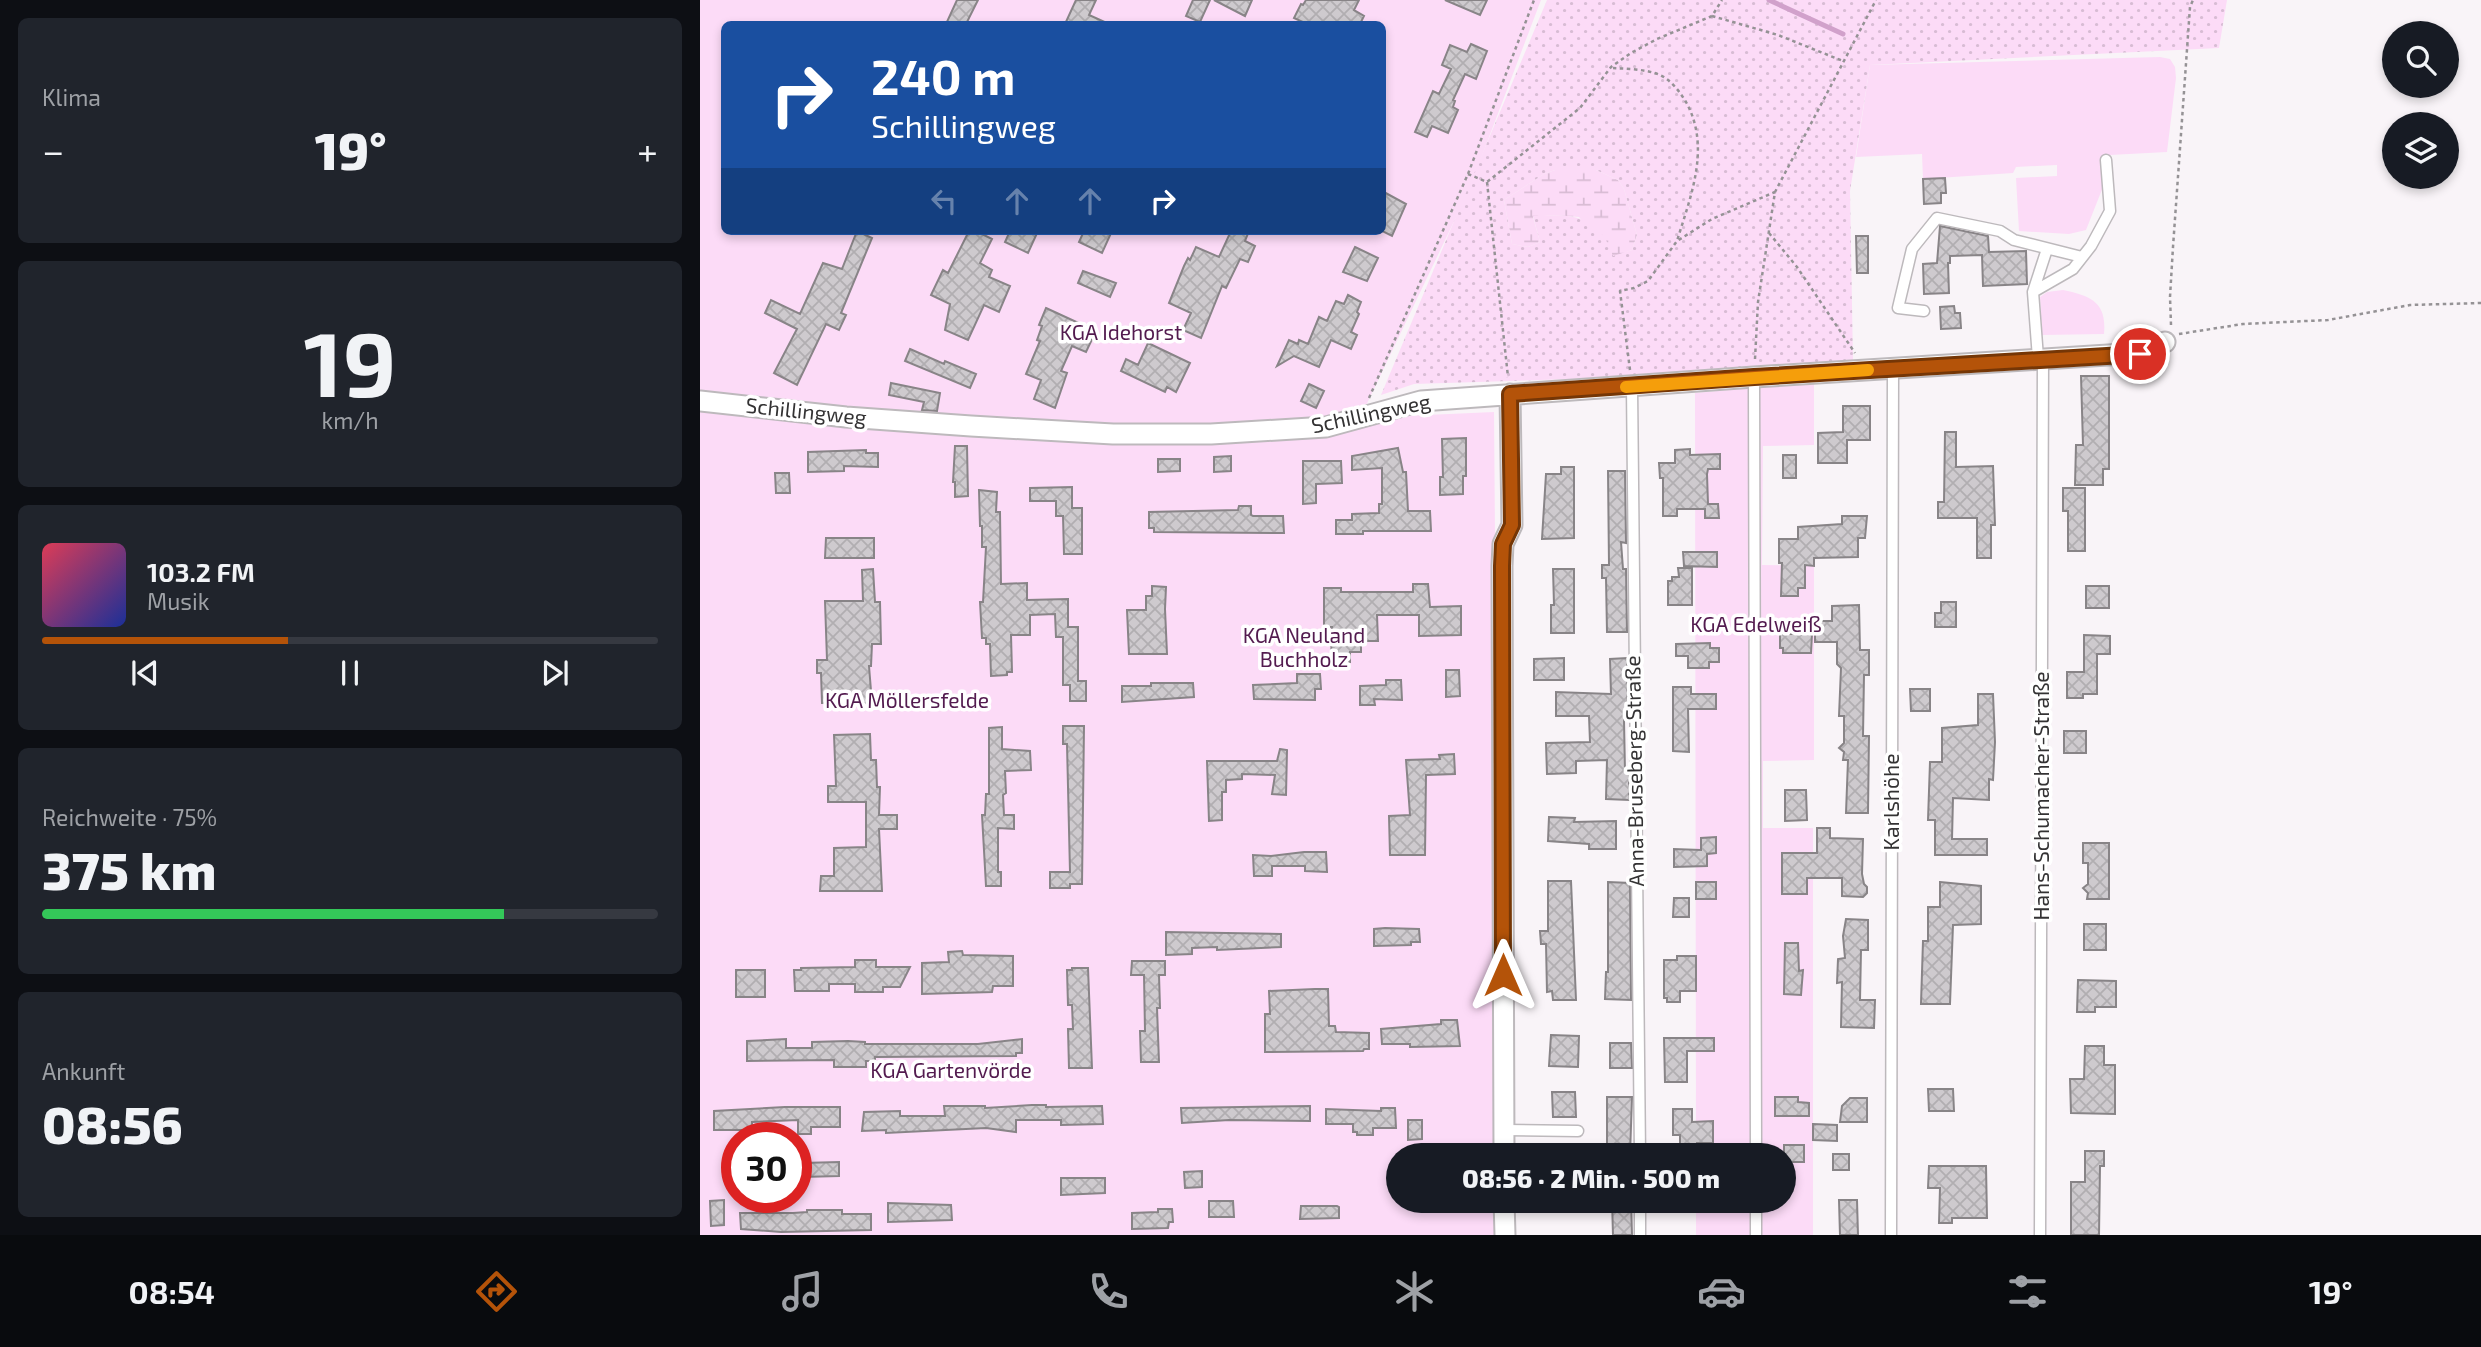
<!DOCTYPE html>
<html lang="de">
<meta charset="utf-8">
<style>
:root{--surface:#171b24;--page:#20242c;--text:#f1f3f6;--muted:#9ea1a6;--line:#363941;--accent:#b45309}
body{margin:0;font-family:"Exo 2",sans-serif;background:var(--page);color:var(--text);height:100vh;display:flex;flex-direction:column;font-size:26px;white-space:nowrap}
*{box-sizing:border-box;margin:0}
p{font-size:23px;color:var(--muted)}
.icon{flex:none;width:38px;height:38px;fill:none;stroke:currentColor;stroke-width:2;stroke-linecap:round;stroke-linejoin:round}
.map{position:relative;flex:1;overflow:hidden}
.drawer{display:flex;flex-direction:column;gap:18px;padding:18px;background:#0d0f14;width:700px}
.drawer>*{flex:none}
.guide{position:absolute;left:21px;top:21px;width:665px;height:214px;border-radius:10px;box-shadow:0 4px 10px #0003;background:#1a4fa0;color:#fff;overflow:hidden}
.tools{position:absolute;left:1682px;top:21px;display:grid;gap:14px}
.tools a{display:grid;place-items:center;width:77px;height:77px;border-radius:50%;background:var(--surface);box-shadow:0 4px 10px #0003;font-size:35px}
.speed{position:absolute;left:21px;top:1122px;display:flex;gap:14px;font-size:35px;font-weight:700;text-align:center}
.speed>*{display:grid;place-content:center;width:91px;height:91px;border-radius:50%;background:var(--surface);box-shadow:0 4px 10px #0003;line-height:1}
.speed .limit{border:10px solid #d22;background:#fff;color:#111}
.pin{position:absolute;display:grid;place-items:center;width:60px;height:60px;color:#fff;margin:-30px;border:4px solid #fff;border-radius:50%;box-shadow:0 2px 7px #0007}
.me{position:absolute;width:77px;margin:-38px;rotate:0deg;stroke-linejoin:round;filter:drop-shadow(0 0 5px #0008)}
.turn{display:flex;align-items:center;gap:24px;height:147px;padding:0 35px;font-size:32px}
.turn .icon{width:91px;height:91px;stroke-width:2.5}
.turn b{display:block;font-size:49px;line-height:60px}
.lanes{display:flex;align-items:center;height:66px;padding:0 35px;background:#0003;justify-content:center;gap:35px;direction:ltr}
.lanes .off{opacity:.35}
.big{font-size:52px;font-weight:800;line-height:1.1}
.drawer .card{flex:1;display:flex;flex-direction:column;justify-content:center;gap:10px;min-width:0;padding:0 24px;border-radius:10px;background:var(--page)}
.drawer .dial{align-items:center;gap:0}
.dial b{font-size:91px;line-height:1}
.song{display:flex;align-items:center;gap:21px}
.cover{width:84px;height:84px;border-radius:10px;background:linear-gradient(135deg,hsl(350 70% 55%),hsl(230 70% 35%))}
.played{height:7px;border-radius:4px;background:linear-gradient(90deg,var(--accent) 40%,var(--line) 40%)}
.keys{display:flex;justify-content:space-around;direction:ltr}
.heat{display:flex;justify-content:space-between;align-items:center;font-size:38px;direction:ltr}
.charge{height:10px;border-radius:5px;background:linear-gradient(90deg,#34c759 75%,var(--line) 0)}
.trip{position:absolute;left:686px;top:1143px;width:410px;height:70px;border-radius:35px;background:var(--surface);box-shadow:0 4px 10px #0003;font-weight:800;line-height:70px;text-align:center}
.tab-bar{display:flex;height:112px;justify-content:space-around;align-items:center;background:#090b0e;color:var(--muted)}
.tab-bar .icon{width:49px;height:49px}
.tab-bar .on{color:var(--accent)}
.tab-bar b{font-size:32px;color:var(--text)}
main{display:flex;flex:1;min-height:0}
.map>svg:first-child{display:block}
.green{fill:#fcdbf7;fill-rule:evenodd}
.wetland{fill:url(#wetland-marsh)}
.park{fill:url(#park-dots);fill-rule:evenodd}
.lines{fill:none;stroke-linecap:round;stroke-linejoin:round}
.stream{stroke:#d1a1cb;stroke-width:5}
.building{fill:url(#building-cross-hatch);stroke:#888487;stroke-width:2}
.service-casing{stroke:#bdb9bc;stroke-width:13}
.minor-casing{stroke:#bdb9bc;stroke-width:23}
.path{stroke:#959295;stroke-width:2.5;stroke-dasharray:3.5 3.5;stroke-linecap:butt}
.service{stroke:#fff;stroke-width:10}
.minor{stroke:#fff;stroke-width:19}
.route-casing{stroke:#753606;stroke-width:18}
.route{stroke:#b45309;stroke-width:12}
.slow{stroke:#f59e0b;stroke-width:12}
.labels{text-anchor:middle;stroke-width:7;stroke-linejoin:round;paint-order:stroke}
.park-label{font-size:21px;fill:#531b4f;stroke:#fff}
.street-label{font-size:21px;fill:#333233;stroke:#fff}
</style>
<main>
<section class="drawer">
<div class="card"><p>Klima</p>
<div class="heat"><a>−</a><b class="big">19°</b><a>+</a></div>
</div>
<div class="card dial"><b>19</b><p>km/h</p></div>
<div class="card">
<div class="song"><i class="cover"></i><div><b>103.2 FM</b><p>Musik</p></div></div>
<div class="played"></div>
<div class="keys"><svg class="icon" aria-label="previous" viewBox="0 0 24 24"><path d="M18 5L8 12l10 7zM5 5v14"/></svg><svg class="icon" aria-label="pause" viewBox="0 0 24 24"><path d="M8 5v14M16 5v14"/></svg><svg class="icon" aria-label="next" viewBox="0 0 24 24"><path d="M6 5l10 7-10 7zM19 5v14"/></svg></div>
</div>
<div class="card"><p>Reichweite · 75%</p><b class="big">375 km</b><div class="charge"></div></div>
<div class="card"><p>Ankunft</p><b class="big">08:56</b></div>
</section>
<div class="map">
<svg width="1781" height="1235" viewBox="0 0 1781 1235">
<defs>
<pattern id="wetland-marsh" width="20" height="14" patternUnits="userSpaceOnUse" patternTransform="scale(1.75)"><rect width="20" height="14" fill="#fcdbf7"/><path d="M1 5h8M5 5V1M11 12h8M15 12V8" fill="none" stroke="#d8bcd4"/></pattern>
<pattern id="park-dots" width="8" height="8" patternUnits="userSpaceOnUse" patternTransform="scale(1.75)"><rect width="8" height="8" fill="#fcdbf7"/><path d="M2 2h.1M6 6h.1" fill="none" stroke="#d8bcd4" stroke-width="1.8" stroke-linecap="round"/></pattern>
<pattern id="building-cross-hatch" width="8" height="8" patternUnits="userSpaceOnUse" patternTransform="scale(1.75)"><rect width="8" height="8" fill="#cecace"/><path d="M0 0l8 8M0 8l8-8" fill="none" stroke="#b1aeb1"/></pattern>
</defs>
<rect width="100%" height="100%" fill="#f9f4f8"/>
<path class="green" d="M0 0H841L769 190 660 418 794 412 800 1155H698V1200L800 1201V1235H0ZM24 24H682V231H24ZM37 1138H96V1197H37Z
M1460 57 1470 59 1475 67 1476 78 1467 152 1410 155 1411 163 1402 165 1403 187 1386 230 1369 234 1319 231 1316 178 1357 176V165L1316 167 1313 173 1223 179 1222 154 1156 157 1170 65Z
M1363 290C1391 296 1407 302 1404 334L1342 335 1340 297 1347 292Z
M1114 382V445L1063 446 1062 565 1114 566V760L1063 761V828H1113V1235H996V1201L1083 1200V1155H996L995 393Z"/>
<path class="wetland" d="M855 170H896L918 180 924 189 937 235 932 250 913 257 879 217 854 215 833 217 840 242 828 247 812 244 804 200 844 174Z"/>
<path class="park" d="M847 0H1527L1519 48 1170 65 1150 191 1153 361 935 377 714 384 681 395ZM855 170H896L918 180 924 189 937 235 932 250 913 256C899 214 871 214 833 216L840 242 828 247 812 244 804 200 844 174Z"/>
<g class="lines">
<path class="stream" d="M1069 0 1143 34"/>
</g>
<path class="building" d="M257 0H278L266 24H246Z
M376 0H396L389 15 409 24H365Z
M493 0H510L500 22 486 16Z
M514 0H552L545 16Z
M606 0H659L654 10 664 16 660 24H607L594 18 601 4 603 5Z
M745 0H787L780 15Z
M771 44 787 51 776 79 765 74 753 100 755 101 753 107 758 110 748 133 732 126 727 137 715 132 733 91 739 94 751 69 742 65 750 45 767 52Z
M1245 178 1246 193H1241V203L1224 204 1223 179Z
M682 191 706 204 692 236 682 231Z
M1240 226 1288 236 1289 252 1326 251 1327 284 1283 286 1282 255 1250 256V263H1248L1249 293 1224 294 1223 264 1237 263Z
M157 231 172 238 141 313 146 315 139 330 126 324 97 385 74 373 97 329 65 313 71 300 100 314 123 263 142 269Z
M269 231H276L292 239 280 263 292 270 289 277 310 286 299 312 284 305 268 340 245 330 250 304 231 295 243 270 248 273Z
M310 231H338L328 253 305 242Z
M384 231H412L402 253 379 242Z
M531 231H549L545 241 555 246 548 262 540 259 526 288 522 286 501 338 483 330 491 313 469 303 484 266 488 258 490 260 496 247 519 257Z
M1156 236H1168V273H1157Z
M655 247 678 258 667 281 643 272Z
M383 271 416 283 410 297 378 283Z
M648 295 661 302 657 312 659 314 651 332 657 335 651 349 631 340 619 367 594 356 577 366 589 340 598 344 599 340 608 344 619 317 627 321 636 301 644 304Z
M1254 306 1255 313H1260L1261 328 1241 329 1240 307Z
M346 308 396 331 386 352 372 346 361 371 367 373 355 408 334 399 341 380 326 374 340 341 337 340 342 326 339 325Z
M448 343 490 363 476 392 467 387 465 392 421 371 426 359 438 365Z
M210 349 244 364 245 361 276 374 270 388 205 361Z
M1381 376H1409V469H1403V485H1375L1376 445H1383Z
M191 383 240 393 237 411 222 410 224 402 189 395Z
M609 384 624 391 616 408 601 401Z
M1143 406H1170V440H1147V463H1118V433L1143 432Z
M1245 432H1256V467L1293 466 1295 525H1291V558H1277V518H1238V502H1244Z
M766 438V476H763V494L740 495V477H743L742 439Z
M255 446H267L268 496 255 497V482H253Z
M698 448 703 472H706L708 511H730L731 531H663V534H636V520H652V514L679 513V504H682V468L652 470V456Z
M990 449V455L1020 454V469H1008L1007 474 1008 504H1018L1019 518H1005V509H977V516H963V478H960L959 463H975V450Z
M166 450V453H178V467L144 466V471L108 472V452Z
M1083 455H1096V478H1083Z
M531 456V471L514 472V457Z
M458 459H480V471L458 472Z
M603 461H641L642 483 616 484V503L603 504Z
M861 467H874V538L842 539 846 474H861Z
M908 471H925L926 543 921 542 923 569H926L927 632H907L906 578H902V565H909Z
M75 473H89L90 493H76Z
M372 487V508H382V554H364L363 516H356V501H330V488Z
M1363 488H1385V551H1368V511H1363Z
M279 490 297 492 296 512H300L301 584 327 583V600L368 599V627H378V681H386V701H370V685H363V637H356L355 614 330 615V635H311L312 672H307V675L291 676 290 644H286V638H282L280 602H283L286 547H282V526H280Z
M539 506H551V515L553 516H583L584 533 454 532V528H449V512L538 510Z
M1142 516H1167L1165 538H1158V557L1114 558V566L1105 565V588H1098V596H1081L1082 563H1079V539H1098V527L1142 524Z
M126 538H174V558H125Z
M983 552H1017V567L984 566Z
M978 568H992V605H968V581H972V577H979Z
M173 569 175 602H180L181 644H172L171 666H169L172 703H122L121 673H117V660H127L125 601H163L162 570Z
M853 569H874V633H851V605H854Z
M713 584H728L730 607 761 606V635L719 636V615H677L678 641H661V652H650V662H631L632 627H624V588H641V592H713Z
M452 586 466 587 465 609 467 654H429L427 610H446V596H452Z
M1386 586H1409V608H1386Z
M1241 602H1256V627H1235V613H1241Z
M1159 605 1160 650H1169V675H1164L1163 736H1169L1168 813H1146L1148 760H1143L1144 752 1139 748 1144 743V716H1139L1141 668 1137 664V642H1115V621H1132V606Z
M1080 634H1112L1111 653H1083V648H1080Z
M1384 635 1410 636V654H1397V694H1383V698H1367V672H1384Z
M1010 643V648H1019V662H1009V668H988V656H976V644Z
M864 658V680H834V659Z
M927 658 928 720H924L925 772H929V800L906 799 907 760 876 761V773L847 774 846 743 890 742 889 716H856V692L911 694 910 659Z
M746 670H759L760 696 746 697Z
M597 674H620L621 689H615V700L554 699 553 685 597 683Z
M686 680H701L702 700 674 699 675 705H660V686L686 685Z
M451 683H493L494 697 422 702V686H451Z
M973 687H991V694H1016V709H988L989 752 973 751Z
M1210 689H1230V711H1211Z
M1278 694H1293L1295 742 1293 780 1289 779V800L1253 798 1252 839H1287V855H1235V820H1228L1230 762H1242V728L1278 725Z
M363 726H384L382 884H370V888H350V872H370L367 744H363Z
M302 727V749L330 751 331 770 305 771 306 793 303 795 304 815H314V829L298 828V872H301V886H286L282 815H285L286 794H289V728Z
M1364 731H1386V753H1364Z
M170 734 171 760H176L177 787H180L179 815H197V829H179L182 891H120L121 876H134V848L166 847V802H128V786H136L134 735Z
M580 749 587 750 586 795 572 794 575 775 542 774V779L526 780V792H522V820L509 821 507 761H577Z
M754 754 755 774 726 775 725 855H690L689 816 710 815 706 760 740 759 739 755Z
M1085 790H1106L1107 820 1085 821Z
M849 817 875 818 874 822 916 821V849H889V844L848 841Z
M1117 828H1130V838L1163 839 1162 874 1164 884 1167 887V893L1163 897 1142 896V878H1107V894H1082V853H1117Z
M1016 837V853L1007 854V866L974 867V849L1001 850V838Z
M1383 843H1409V899H1387L1388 893 1383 888 1388 884V863H1383Z
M604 852H626L627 872 605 871V866H572V876H554L553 855 571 856Z
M848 881H871L876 1000H853L852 991 847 992 846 944H841L840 931H848Z
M908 882 930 883 931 1000 905 999 906 972H908Z
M996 882H1016V899H996Z
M1240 882 1281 886V924L1253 925 1250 1004H1221L1223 941H1228V907H1240Z
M974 898H989V917H973Z
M1146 919 1168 920V950H1161L1160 1000H1175L1174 1028 1141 1027 1142 982 1137 983 1138 959 1145 958 1143 936Z
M1384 924H1406V950H1384Z
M685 928 719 929 720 942H711V945L674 946V929Z
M466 932 581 934V947L517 950V947L492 948V954L466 955Z
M1085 943H1098L1099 971 1103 970 1101 995 1084 994Z
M262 951 263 955 313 956V986H293L292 992 222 994V963L249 962 248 952Z
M977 956H996V991H980V1002H967V998H964V960H977Z
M155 960H176V967H210L200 987H183V992H155V984H129V991H95L94 970H101V968L155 967Z
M432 961H465V975H459L460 1008H457L459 1062H441L440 1031H445L444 975H431Z
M372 968H388L392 1068H369L368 1029H373L372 1005H368L367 970H372Z
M36 970H65V997H36Z
M1378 980 1416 981V1007H1395V1012H1377Z
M615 989H628L629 1026H635L636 1032 669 1033V1049H664L663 1051 565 1052V1014H570L569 991Z
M741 1020H757L760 1046 710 1047V1044H682L681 1029 741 1024Z
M851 1035 879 1036 878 1067 849 1066Z
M964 1038H1014V1051H987V1082H965Z
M86 1039V1048H112V1042L148 1041 165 1042V1044H278L322 1039V1053H316V1056L175 1057V1061H166V1067H134V1060L47 1061V1041Z
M910 1043H931L932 1068H910Z
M1385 1046H1404V1065H1415V1114L1371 1113 1370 1079H1384Z
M1228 1089H1253L1254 1111H1229Z
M852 1092H875L876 1117H853Z
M907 1097H932L930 1155H907Z
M1075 1097H1098V1102L1109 1103V1116H1075Z
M1150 1098H1167V1122H1140L1142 1106Z
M332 1105H346V1107L402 1106 403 1124 361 1125V1120H316V1132L286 1128 186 1133V1130L162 1131 164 1112 200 1111V1116H245L244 1106H285V1108Z
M610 1106V1121L529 1120 482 1123 481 1108Z
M85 1107H140V1127H111V1134H98V1120L52 1122V1130H14V1111Z
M681 1108H695L696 1128H673V1135H657V1132H653V1124H626V1109L681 1111Z
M973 1109H992V1122L1013 1121V1143H997V1155H980V1135H973Z
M708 1120H722V1139L708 1140Z
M1113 1124 1137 1125V1141L1113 1140Z
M1084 1145H1104V1162H1084Z
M1385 1151H1404V1166H1400L1399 1235H1371V1182H1385Z
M1133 1154H1149V1170H1133Z
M139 1162V1176L102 1177V1163Z
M1229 1166H1286L1287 1218H1252V1223H1239L1240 1188H1228Z
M502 1171V1187L485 1188 484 1172Z
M361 1178H405V1193L361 1195Z
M24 1200V1225L11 1226 10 1201Z
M912 1200H931L932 1235H913Z
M1139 1200H1157L1158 1235H1140Z
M509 1201H533L534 1217H509Z
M188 1203 251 1205 252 1220 188 1222Z
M601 1206H637L639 1207V1218L600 1219Z
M458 1209H472L473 1222H469L468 1228 432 1229V1213L458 1212Z
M107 1210H142V1214H171V1230L81 1232 41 1229 40 1213H93L107 1212Z"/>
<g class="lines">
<defs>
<path id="service" d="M1333 292 1347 249
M1224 311 1198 308 1212 249 1237 218 1300 231 1314 240 1382 257
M1338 358 1333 292 1373 269 1391 246 1410 211 1406 160
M1054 377 1056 1155
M932 387 940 1155
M804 1130 878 1131
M940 1200V1235
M1056 1235V1200
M1191 1235 1193 368
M1340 1235 1343 358"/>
<path id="minor" d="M0 401 146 417 271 426 413 434H511L626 427 721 401 1054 377 1440 353 1465 342
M804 1155 802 566 803 544 812 525 810 394
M804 1200 805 1235"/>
</defs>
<use href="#service" class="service-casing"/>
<use href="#minor" class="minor-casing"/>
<path class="path" d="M1012 16 1078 35 1143 61
M913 68C928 69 946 69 960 75 971 80 980 92 986 102 1011 147 991 195 977 241
M768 174 787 182 880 108 911 67 931 53 957 39 1012 16 1022 0
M787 182 808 377
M1069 233 1097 267 1155 353
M1471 325 1470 297 1473 247 1490 7 1493 0
M1479 334 1543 324 1628 320 1710 305 1781 303
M1055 359 1058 302 1075 192 1176 0
M930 370 920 291 934 288 948 281 977 241 1012 219 1075 192
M669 398 768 174 834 0"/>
<use href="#service" class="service"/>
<use href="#minor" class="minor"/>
</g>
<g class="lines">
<defs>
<path id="route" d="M803 975 802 566 803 544 812 525 810 394 1054 377 1440 354"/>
</defs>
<use href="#route" class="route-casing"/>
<use href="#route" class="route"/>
<path class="slow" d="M926 387 1168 370"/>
</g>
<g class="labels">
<g class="park-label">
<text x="421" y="340">KGA Idehorst</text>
<text x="1056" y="632">KGA Edelweiß</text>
<text x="604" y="643">KGA Neuland<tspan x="604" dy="24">Buchholz</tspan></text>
<text x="207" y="708">KGA Möllersfelde</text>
<text x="251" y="1078">KGA Gartenvörde</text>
</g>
<g class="street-label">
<text transform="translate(106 412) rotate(6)" y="7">Schillingweg</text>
<text transform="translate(671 414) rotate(-12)" y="7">Schillingweg</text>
<text transform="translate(935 771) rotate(-91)" y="7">Anna-Bruseberg-Straße</text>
<text transform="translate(1342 796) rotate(-90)" y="7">Hans-Schumacher-Straße</text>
<text transform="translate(1192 802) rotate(-90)" y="7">Karlshöhe</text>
</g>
</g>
</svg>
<div class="tools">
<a><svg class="icon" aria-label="search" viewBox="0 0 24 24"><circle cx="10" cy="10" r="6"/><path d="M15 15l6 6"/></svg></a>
<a><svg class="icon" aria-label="layers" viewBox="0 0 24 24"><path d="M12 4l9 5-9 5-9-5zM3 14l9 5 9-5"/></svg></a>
</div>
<div class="speed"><div class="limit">30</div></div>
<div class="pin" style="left:1440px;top:354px;background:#d93025"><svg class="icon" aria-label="arrive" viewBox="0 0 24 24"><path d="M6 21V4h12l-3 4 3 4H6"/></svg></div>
<svg class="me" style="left:803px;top:975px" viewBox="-20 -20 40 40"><path d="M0-17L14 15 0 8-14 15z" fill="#b45309" stroke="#fff" stroke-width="4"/></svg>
<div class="trip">08:56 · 2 Min. · 500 m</div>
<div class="guide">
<div class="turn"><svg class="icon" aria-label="right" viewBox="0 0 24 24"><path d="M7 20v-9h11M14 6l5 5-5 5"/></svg><div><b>240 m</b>Schillingweg</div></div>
<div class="lanes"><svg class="icon off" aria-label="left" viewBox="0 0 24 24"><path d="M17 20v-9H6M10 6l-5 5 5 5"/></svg><svg class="icon off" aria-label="ahead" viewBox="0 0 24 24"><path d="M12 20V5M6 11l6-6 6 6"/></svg><svg class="icon off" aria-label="ahead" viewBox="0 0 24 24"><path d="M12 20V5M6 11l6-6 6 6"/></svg><svg class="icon" aria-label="right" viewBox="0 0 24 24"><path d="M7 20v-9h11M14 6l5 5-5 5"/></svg></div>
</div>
</div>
</main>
<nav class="tab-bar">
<b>08:54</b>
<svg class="icon on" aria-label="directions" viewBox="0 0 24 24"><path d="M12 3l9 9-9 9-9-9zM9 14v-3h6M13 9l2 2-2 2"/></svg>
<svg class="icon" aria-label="music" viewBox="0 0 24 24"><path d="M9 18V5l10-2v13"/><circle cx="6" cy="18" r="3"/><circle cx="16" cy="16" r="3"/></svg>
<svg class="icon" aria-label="phone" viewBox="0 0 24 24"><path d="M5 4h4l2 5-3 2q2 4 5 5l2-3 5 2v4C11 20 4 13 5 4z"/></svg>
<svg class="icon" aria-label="climate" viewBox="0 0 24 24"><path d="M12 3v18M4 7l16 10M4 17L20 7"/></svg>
<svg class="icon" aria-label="car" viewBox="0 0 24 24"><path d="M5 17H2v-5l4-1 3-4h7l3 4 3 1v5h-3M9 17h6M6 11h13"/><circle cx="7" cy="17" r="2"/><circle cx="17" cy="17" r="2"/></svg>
<svg class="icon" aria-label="filters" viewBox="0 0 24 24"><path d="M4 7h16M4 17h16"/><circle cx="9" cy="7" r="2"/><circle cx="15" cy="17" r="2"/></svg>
<b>19°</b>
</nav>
